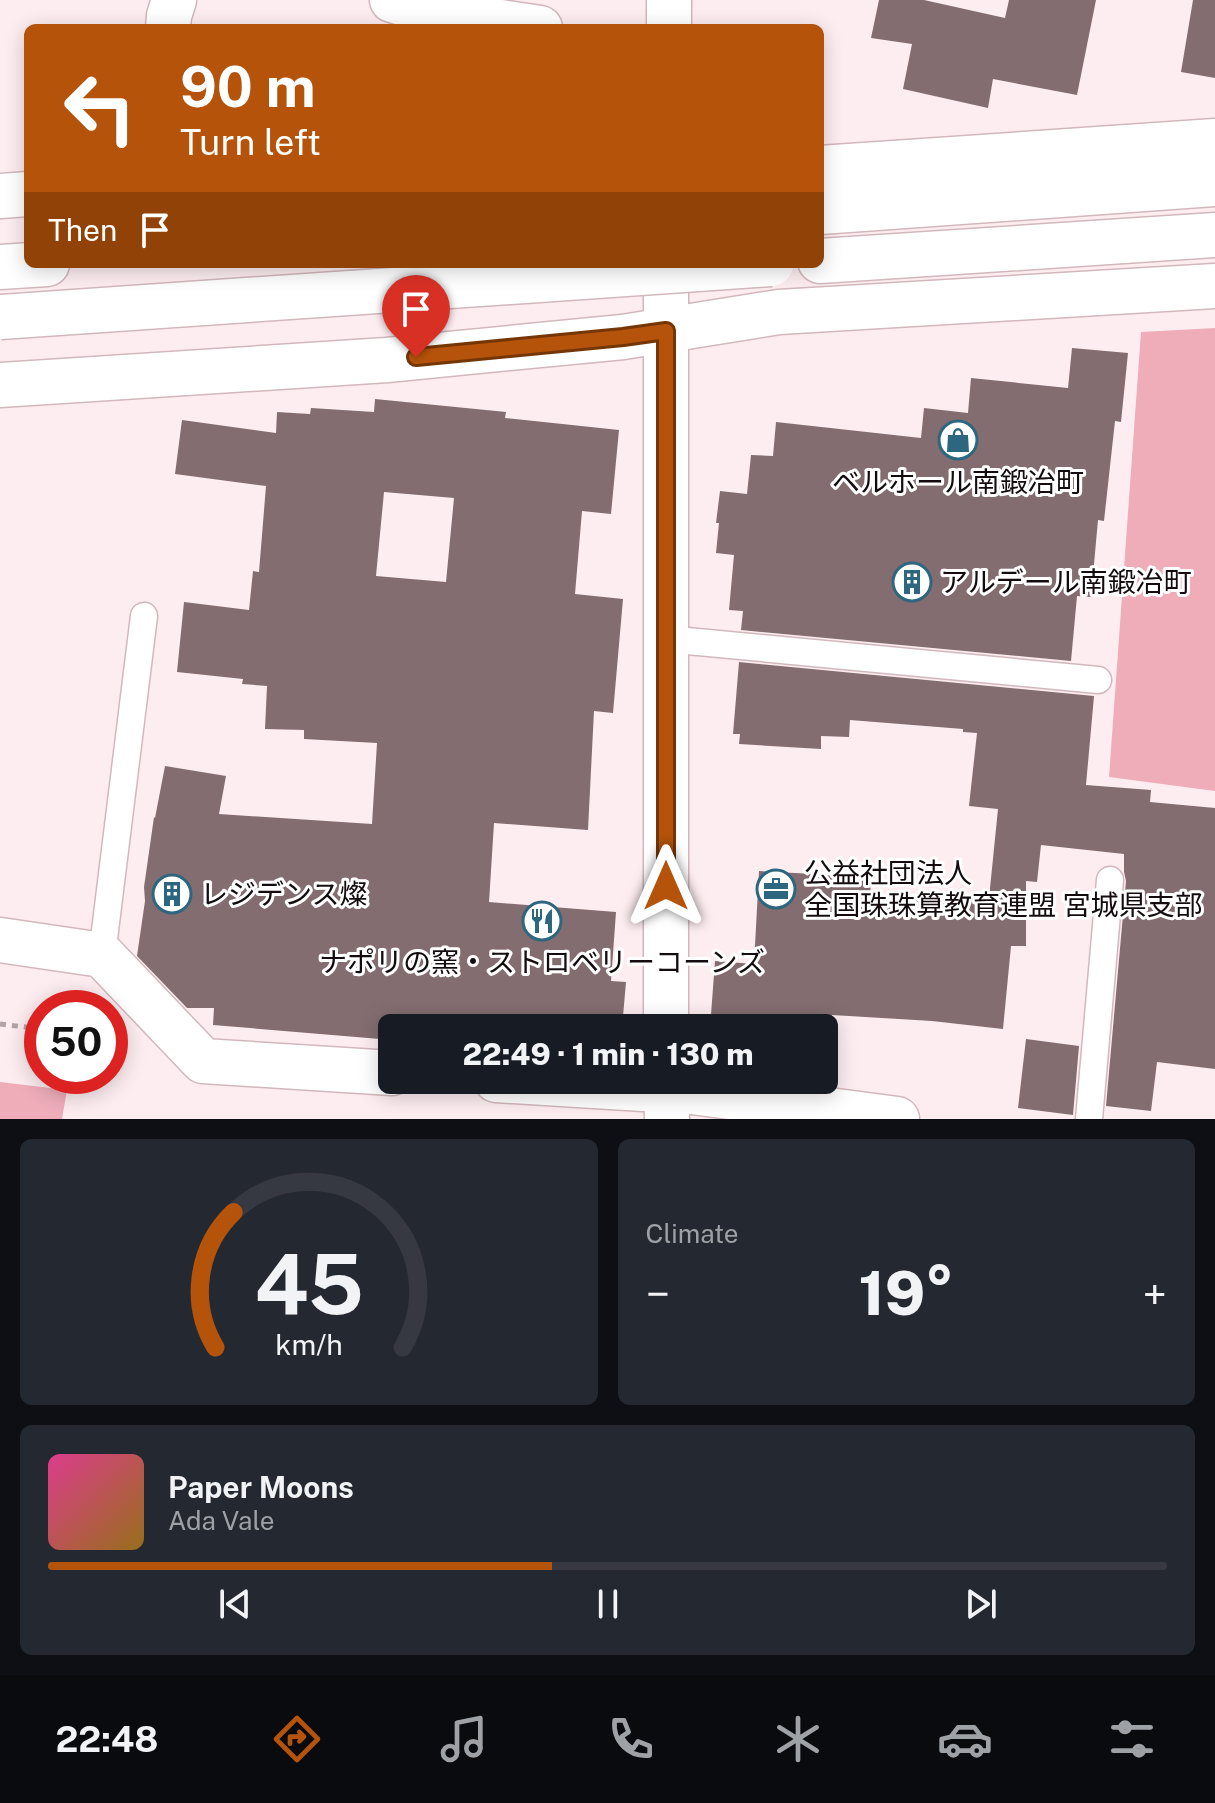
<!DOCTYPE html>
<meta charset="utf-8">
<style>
:root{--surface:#171b24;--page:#242831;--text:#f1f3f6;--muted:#9ea1a6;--line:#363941;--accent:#b45309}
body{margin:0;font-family:"Public Sans","Noto Sans JP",sans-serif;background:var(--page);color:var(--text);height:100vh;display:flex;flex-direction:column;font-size:30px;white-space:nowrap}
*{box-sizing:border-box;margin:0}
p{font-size:26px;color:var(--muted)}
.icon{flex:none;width:44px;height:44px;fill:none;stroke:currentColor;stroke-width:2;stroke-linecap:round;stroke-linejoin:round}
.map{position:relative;height:1119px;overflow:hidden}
.panel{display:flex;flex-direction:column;gap:20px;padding:20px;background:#0d0f14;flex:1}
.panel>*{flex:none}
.hud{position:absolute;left:24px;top:24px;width:800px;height:244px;border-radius:12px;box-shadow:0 4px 20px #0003;background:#b45309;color:#fff;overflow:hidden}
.speed{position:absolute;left:24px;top:990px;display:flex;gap:16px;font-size:40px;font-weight:700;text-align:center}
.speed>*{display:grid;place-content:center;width:104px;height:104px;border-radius:50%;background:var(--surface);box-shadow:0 4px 20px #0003;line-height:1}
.speed .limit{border:12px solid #d22;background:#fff;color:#111}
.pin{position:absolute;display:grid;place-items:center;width:68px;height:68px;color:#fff;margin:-82px -34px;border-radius:50% 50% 50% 0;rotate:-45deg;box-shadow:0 0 8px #0007}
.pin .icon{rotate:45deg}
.me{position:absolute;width:88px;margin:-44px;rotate:0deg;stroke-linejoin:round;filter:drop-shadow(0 0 6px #0008)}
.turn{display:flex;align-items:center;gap:28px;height:168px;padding:0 24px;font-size:36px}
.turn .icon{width:104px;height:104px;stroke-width:2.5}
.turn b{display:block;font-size:56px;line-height:68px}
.then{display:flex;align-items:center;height:76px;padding:0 24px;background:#0003;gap:16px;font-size:30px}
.big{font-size:60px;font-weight:800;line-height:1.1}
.panel .card{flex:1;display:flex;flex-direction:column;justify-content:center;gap:12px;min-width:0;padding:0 28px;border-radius:12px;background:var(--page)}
.panel .dial{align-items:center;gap:0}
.dial svg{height:208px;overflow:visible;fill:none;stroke:var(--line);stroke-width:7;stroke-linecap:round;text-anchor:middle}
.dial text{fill:var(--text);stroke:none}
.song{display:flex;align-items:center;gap:24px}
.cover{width:96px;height:96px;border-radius:12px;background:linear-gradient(135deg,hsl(330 70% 55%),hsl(40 70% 35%))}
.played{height:8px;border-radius:4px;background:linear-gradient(90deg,var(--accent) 45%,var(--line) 45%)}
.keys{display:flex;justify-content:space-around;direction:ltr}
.heat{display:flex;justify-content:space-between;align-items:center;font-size:44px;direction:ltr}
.panel .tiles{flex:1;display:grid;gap:20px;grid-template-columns:1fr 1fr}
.card:last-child{grid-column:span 2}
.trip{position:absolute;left:378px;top:1014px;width:460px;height:80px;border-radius:12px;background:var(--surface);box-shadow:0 4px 20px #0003;font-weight:800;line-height:80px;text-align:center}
.menu{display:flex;height:128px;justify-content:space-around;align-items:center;background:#090b0e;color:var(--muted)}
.menu .icon{width:56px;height:56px}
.menu .current{color:var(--accent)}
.menu b{font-size:36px;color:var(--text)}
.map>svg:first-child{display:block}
.green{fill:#efadba}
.building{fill:#836d71;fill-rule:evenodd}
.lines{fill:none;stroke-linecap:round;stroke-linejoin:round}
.service-casing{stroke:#d2b8bd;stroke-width:29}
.minor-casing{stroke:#d2b8bd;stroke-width:47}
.tertiary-casing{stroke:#d2b8bd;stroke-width:47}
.secondary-casing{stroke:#d2b8bd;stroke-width:47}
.path{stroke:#b1a4a7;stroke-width:5;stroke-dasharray:6 6;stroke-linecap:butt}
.service{stroke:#fff;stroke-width:26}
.minor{stroke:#fff;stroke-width:44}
.tertiary{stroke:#fff;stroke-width:44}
.secondary{stroke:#fff;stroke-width:44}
.tertiary-bridge-casing{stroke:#d2b8bd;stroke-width:47;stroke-linecap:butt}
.tertiary-bridge{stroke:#fff;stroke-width:44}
.route-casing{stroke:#753606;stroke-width:20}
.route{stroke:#b45309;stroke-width:14}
.labels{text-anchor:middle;stroke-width:6;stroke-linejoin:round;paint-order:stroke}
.poi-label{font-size:28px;fill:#130b0d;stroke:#fff;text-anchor:start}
</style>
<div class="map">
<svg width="1215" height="1119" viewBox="0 0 1215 1119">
<rect width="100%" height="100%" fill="#fdedf0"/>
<path class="green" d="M1215 328V791L1109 777 1141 332Z
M0 1082 67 1090 62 1119H0Z"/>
<path class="building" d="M879 0H924L1005 18 1009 0H1096L1077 95 993 79 988 108 903 89 912 44 871 38Z
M1193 0H1215V78L1181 72Z
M1072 348 1128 353 1121 422 1115 421 1104 521 1098 520 1091 597 1077 596 1071 661 741 630 743 611 729 610 734 555 716 553 719 523H716L720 491 747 494 751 455 773 456 776 422 921 438 924 408 968 413 971 378 1068 388Z
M375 399 506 412 505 418 619 430 611 514 582 511 575 594 623 599 613 713 594 711 588 830 494 823 489 902 616 912 611 981 626 982 622 1028H392V1040L213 1025 214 1008H187L137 956 145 901 144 887 154 817 155 818 165 766 226 776 219 814 372 824 377 743 304 739V730L265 729 267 686 242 684 243 679 177 672 184 602 249 610 253 571 259 572 266 486 175 474 182 420 276 433 277 412 310 414 311 408 374 412ZM384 492 454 498 446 582 376 576Z
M739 662 1094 696 1086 785 1151 790 1150 802 1215 808V1069L1157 1062 1151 1111 1106 1106 1126 881 1124 872V854L1041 845 1037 882 1026 881V946H1011L1003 1029 932 1021 832 1015 830 1030 825 1029 824 1038V1028H710L715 961 754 964 759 871 871 877 870 899 989 898 998 809 969 806 977 733 963 732V729L850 720 849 737 821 736V749L739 744 740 734H733Z
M1026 1039 1079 1046 1073 1115 1018 1108Z"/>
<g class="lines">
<defs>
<path id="service" d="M666 639 1098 680
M102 955 144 616
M1089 1119 1110 880"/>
<path id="minor" d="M392 0 428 11 540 28
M168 28 169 16 174 0
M0 940 102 955 203 1061 392 1073
M496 1080 692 1092 897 1119"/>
<path id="tertiary" d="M820 168 1215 141
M0 196 28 194
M820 212 1215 184
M820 261 1215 235
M0 267 47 264
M0 385 387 360 623 337 779 312 1215 286"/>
<path id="secondary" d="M669 28V0
M666 1028V264
M666 1080 667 1119"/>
</defs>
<use href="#service" class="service-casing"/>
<use href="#minor" class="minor-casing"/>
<use href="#tertiary" class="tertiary-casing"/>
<use href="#secondary" class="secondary-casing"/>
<path class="path" d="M0 1024 42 1029
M110 1040 124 1043"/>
<use href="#service" class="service"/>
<use href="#minor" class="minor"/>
<use href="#tertiary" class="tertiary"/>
<use href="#secondary" class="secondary"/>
<defs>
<path id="tertiary-bridge" d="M0 317 771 264"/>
</defs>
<use href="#tertiary-bridge" class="tertiary-bridge-casing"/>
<use href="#tertiary-bridge" class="tertiary-bridge"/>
</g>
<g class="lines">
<defs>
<path id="route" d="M416 357 623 337 666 331V886"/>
</defs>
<use href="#route" class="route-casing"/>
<use href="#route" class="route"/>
</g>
<defs>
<symbol id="shop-ring" viewBox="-11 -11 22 22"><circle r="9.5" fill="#fff" stroke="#2c677f" stroke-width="1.5"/><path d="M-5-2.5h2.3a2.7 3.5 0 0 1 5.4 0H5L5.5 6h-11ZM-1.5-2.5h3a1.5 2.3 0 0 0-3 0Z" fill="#2c677f"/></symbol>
<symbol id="building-ring" viewBox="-11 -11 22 22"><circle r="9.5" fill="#fff" stroke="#2c677f" stroke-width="1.5"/><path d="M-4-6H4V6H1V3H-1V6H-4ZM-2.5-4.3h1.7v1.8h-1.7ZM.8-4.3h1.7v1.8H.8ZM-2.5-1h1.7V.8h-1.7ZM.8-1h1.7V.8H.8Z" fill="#2c677f"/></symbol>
<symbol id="office-ring" viewBox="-11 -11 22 22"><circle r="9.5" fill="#fff" stroke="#2c677f" stroke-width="1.5"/><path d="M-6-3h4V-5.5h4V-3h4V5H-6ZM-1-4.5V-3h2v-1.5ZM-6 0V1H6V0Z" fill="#2c677f"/></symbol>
<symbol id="restaurant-ring" viewBox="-11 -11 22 22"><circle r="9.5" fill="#fff" stroke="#2c677f" stroke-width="1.5"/><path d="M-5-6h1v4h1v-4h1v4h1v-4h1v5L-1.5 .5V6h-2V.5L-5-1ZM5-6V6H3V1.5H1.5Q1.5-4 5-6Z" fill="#2c677f"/></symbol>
</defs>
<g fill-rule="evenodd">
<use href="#shop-ring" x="936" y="418" width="44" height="44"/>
<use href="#building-ring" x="890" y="560" width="44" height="44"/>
<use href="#office-ring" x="754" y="867" width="44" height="44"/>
<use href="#building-ring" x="150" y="872" width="44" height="44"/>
<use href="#restaurant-ring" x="520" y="899" width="44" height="44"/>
</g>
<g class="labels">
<g class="poi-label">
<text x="958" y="492" text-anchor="middle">ベルホール南鍛冶町</text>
<text x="940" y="592">アルデール南鍛冶町</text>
<text x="804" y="883">公益社団法人<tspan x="804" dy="32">全国珠珠算教育連盟 宮城県支部</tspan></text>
<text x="200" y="904">レジデンス燦</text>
<text x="542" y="972" text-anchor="middle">ナポリの窯・ストロベリーコーンズ</text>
</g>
</g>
</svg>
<div class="speed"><div class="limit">50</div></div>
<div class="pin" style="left:416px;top:357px;background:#d93025"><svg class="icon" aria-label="arrive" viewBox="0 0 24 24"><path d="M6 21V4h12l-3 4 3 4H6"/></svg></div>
<svg class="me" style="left:666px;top:886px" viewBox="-20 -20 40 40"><path d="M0-17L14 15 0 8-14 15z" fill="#b45309" stroke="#fff" stroke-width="4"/></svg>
<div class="trip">22:49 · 1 min · 130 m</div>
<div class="hud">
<div class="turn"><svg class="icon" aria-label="left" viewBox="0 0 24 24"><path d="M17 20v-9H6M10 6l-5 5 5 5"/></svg><div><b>90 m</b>Turn left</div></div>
<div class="then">Then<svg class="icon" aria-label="arrive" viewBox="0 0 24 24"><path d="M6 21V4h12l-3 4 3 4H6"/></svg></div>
</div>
</div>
<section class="panel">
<div class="tiles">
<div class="card dial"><svg viewBox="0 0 100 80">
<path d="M14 69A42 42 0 1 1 86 69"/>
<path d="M14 69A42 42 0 0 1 21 17" stroke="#b45309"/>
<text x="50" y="56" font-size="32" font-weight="700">45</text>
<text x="50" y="72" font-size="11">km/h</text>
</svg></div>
<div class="card"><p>Climate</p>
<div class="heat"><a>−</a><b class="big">19°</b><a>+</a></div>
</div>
<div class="card">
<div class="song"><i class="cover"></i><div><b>Paper Moons</b><p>Ada Vale</p></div></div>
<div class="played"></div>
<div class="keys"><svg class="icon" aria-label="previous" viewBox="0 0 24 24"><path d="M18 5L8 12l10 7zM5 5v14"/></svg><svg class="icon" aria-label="pause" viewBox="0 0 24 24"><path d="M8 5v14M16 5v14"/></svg><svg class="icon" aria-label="next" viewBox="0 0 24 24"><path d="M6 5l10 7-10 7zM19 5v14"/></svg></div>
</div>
</div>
</section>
<nav class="menu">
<b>22:48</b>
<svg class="icon current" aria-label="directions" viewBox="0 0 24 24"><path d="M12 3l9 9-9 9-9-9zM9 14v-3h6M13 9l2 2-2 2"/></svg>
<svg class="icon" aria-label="music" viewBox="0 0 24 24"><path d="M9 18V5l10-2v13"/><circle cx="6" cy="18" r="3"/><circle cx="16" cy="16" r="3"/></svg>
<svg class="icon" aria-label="phone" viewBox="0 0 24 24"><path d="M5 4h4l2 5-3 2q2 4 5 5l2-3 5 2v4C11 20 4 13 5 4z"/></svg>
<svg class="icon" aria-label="climate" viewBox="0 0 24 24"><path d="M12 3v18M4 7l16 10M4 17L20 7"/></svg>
<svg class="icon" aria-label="car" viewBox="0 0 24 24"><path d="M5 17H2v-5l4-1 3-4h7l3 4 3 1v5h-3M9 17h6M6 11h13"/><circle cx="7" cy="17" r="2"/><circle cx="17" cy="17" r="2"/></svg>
<svg class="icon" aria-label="filters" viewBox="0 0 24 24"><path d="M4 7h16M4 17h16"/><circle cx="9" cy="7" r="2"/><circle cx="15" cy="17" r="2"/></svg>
</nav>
